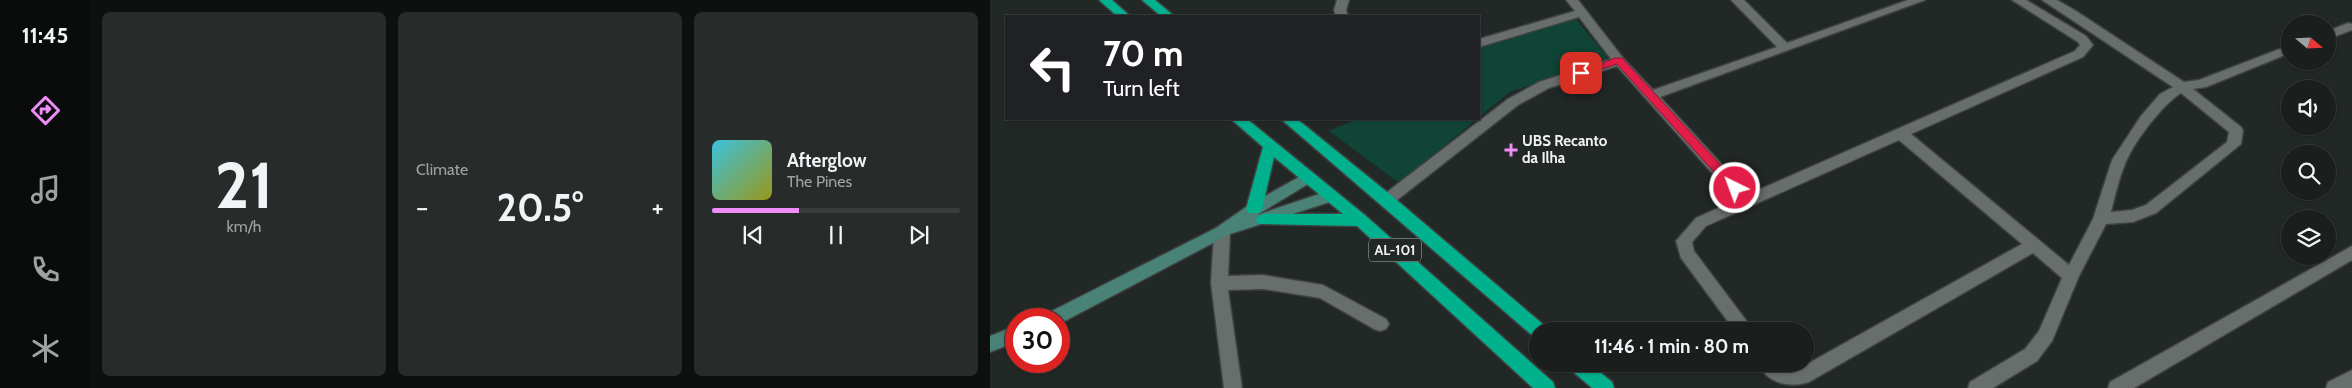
<!DOCTYPE html>
<meta charset="utf-8">
<style>
:root{--surface:#1a1e1c;--page:#272b29;--text:#f1f3f6;--muted:#9fa2a3;--line:#383c3b;--accent:#ee8cf8}
body{margin:0;font-family:Cabin,sans-serif;background:var(--page);color:var(--text);height:100vh;display:flex;flex-direction:column;font-size:19px;white-space:nowrap}
*{box-sizing:border-box;margin:0}
p{font-size:16px;color:var(--muted)}
.icon{flex:none;width:28px;height:28px;fill:none;stroke:currentColor;stroke-width:2;stroke-linecap:round;stroke-linejoin:round}
.map{position:relative;flex:1;overflow:hidden}
.details{display:flex;flex-direction:column;gap:12px;padding:12px;background:#0e100f;width:900px}
.details>*{flex:none}
.guide{position:absolute;left:15px;top:15px;width:475px;height:105px;border-radius:0px;box-shadow:0 1px 4px #0004,0 0 0 1px var(--line);background:#202124;color:#fff;overflow:hidden}
.needle{width:32px;rotate:109deg}
.tools{position:absolute;left:1291px;top:15px;display:grid;gap:10px}
.tools a{display:grid;place-items:center;width:55px;height:55px;border-radius:50%;background:var(--surface);box-shadow:0 1px 4px #0004,0 0 0 1px var(--line);font-size:25px}
.speed{position:absolute;left:15px;top:308px;display:flex;gap:10px;font-size:25px;font-weight:700;text-align:center}
.speed>*{display:grid;place-content:center;width:65px;height:65px;border-radius:50%;background:var(--surface);box-shadow:0 1px 4px #0004,0 0 0 1px var(--line);line-height:1}
.speed .limit{border:8px solid #d22;background:#fff;color:#111}
.pin{position:absolute;display:grid;place-items:center;width:42px;height:42px;color:#fff;margin:-21px;border-radius:10px;box-shadow:0 2px 8px #0006}
.me{position:absolute;width:55px;margin:-28px;rotate:318deg;stroke-linejoin:round;filter:drop-shadow(0 0 4px #0008)}
.turn{display:flex;align-items:center;gap:18px;height:105px;padding:0 15px;font-size:22px}
.turn .icon{width:65px;height:65px;stroke-width:2.5}
.turn b{display:block;font-size:35px;line-height:42px}
.big{font-size:38px;font-weight:800;line-height:1.1}
.details .tile{flex:1;display:flex;flex-direction:column;justify-content:center;gap:8px;min-width:0;padding:0 18px;border-radius:8px;background:var(--page)}
.details .dial{align-items:center;gap:0}
.dial b{font-size:65px;line-height:1}
.song{display:flex;align-items:center;gap:15px}
.cover{width:60px;height:60px;border-radius:8px;background:linear-gradient(135deg,hsl(190 70% 55%),hsl(60 70% 35%))}
.played{height:5px;border-radius:2px;background:linear-gradient(90deg,var(--accent) 35%,var(--line) 35%)}
.keys{display:flex;justify-content:space-around;direction:ltr}
.heat{display:flex;justify-content:space-between;align-items:center;font-size:28px;direction:ltr}
.details .tiles{flex:1;display:grid;gap:12px;grid-template-columns:repeat(3,1fr)}
.trip{position:absolute;left:539px;top:322px;width:285px;height:50px;border-radius:25px;background:var(--surface);box-shadow:0 1px 4px #0004,0 0 0 1px var(--line);font-weight:800;line-height:50px;text-align:center}
main{display:flex;flex:1;min-height:0}
.tab-bar{display:flex;flex-direction:column;width:90px;justify-content:space-around;align-items:center;background:#0a0c0b;color:var(--muted)}
.tab-bar .icon{width:35px;height:35px}
.tab-bar .on{color:var(--accent)}
.tab-bar b{font-size:22px;color:var(--text)}
.map>svg:first-child{display:block}
.green{fill:#0f4436}
.lines{fill:none;stroke-linecap:round;stroke-linejoin:round}
.street-casing{stroke:#3e4241;stroke-width:3}
.secondary-casing{stroke:#3e4241;stroke-width:3}
.highway-casing{stroke:#3e4241;stroke-width:3}
.street{fill:#686e6b;fill-rule:evenodd}
.secondary{fill:#498276;fill-rule:evenodd}
.highway{fill:#00b18e;fill-rule:evenodd}
.route{fill:#e11d48;stroke:#92132f}
.poi-dot{fill:#ee8cf8;stroke:#222826;stroke-width:2}
.labels{text-anchor:middle;stroke-width:5;stroke-linejoin:round;paint-order:stroke}
.shield{fill:#222826;stroke:#b3b7b6;stroke-width:1}
.shield-label{font-size:14px;font-weight:bold;fill:#f1f4f3}
.poi-label{font-size:15px;font-weight:bold;fill:#f1f4f3;stroke:#222826;text-anchor:start}
</style>
<main>
<nav class="tab-bar">
<b>11:45</b>
<svg class="icon on" aria-label="directions" viewBox="0 0 24 24"><path d="M12 3l9 9-9 9-9-9zM9 14v-3h6M13 9l2 2-2 2"/></svg>
<svg class="icon" aria-label="music" viewBox="0 0 24 24"><path d="M9 18V5l10-2v13"/><circle cx="6" cy="18" r="3"/><circle cx="16" cy="16" r="3"/></svg>
<svg class="icon" aria-label="phone" viewBox="0 0 24 24"><path d="M5 4h4l2 5-3 2q2 4 5 5l2-3 5 2v4C11 20 4 13 5 4z"/></svg>
<svg class="icon" aria-label="climate" viewBox="0 0 24 24"><path d="M12 3v18M4 7l16 10M4 17L20 7"/></svg>
</nav>
<section class="details">
<div class="tiles">
<div class="tile dial"><b>21</b><p>km/h</p></div>
<div class="tile"><p>Climate</p>
<div class="heat"><a>−</a><b class="big">20.5°</b><a>+</a></div>
</div>
<div class="tile">
<div class="song"><i class="cover"></i><div><b>Afterglow</b><p>The Pines</p></div></div>
<div class="played"></div>
<div class="keys"><svg class="icon" aria-label="previous" viewBox="0 0 24 24"><path d="M18 5L8 12l10 7zM5 5v14"/></svg><svg class="icon" aria-label="pause" viewBox="0 0 24 24"><path d="M8 5v14M16 5v14"/></svg><svg class="icon" aria-label="next" viewBox="0 0 24 24"><path d="M6 5l10 7-10 7zM19 5v14"/></svg></div>
</div>
</div>
</section>
<div class="map">
<svg width="1362" height="388" viewBox="0 0 1362 388">
<rect width="100%" height="100%" fill="#222826"/>
<path class="green" d="M586 19 618 58 520 92 489 117V47Z
M367 119H487L409 183 339 131Z"/>
<g class="lines">
<defs>
<path id="street" d="M347 0H359L356 10 358 16H346L344 10Z
M576 0H588L633 58 663 90 787 47 741 0H754L797 43 918 0H935L670 97 759 194 1085 51 1090 45 1088 42 1022 0H1036L1096 36 1103 45 1093 57 921 134 1079 265 1103 219 1122 160 1151 116 1170 94 1183 87 1052 0H1067L1086 11 1194 82 1209 80 1300 45V53L1216 87 1203 89 1251 127 1253 130 1251 144 1166 213 1143 222 1116 224 1089 276 1062 341 1047 361 1003 388H978L980 382 1035 349 1049 331 1072 278 1043 253 819 382C800 388 777 384 769 364H789L795 368H810L1032 244 909 140 716 226 702 242 704 251 764 331H745L691 258 686 241 706 218 746 200 627 66 559 88 528 105 402 204H392L389 200 392 196 518 99 549 82 621 59 589 17 489 47V39L585 11ZM1191 93 1239 132 1237 142 1156 205 1142 210 1121 212C1125 197 1128 181 1134 167 1141 145 1172 105 1191 93Z
M1358 23 1362 24V30L1338 39V31Z
M232 226 238 228 240 232 238 276 273 275 333 285 396 319 399 324 396 329 390 331 384 329 330 298 273 289 238 290 252 388H234L221 283 224 232 226 228Z
M1362 246V260L1144 388H1118L1120 382Z
M1362 370V388H1336L1338 382Z"/>
<path id="secondary" d="M318 172 323 173 325 177 323 181 267 215 341 190 346 192 349 196 346 200 240 234 69 324V319H53L56 314 226 228 259 205Z
M26 326V342L0 352V336Z"/>
<path id="highway" d="M109 0H122L140 16H127Z
M152 0H165L184 16H171Z
M241 119H257L376 216 563 382 565 388H543L367 226 269 224 266 220 269 216 274 214H353L284 157 272 209 269 213H259L256 209 273 147Z
M291 119H307L402 196 555 326 558 331H548V338L543 336Z
M578 364H600L622 382 624 388H602L581 370Z"/>
</defs>
<use href="#street" class="street-casing"/>
<use href="#secondary" class="secondary-casing"/>
<use href="#highway" class="highway-casing"/>
<use href="#street" class="street"/>
<use href="#secondary" class="secondary"/>
<use href="#highway" class="highway"/>
</g>
<path class="route" d="M625 58H632L749 185V191H741L627 64 591 76 587 73Z"/>
<path class="poi-dot" d="M518.5 142.5h5v5h5v5h-5v5h-5v-5h-5v-5h5z"/>
<g class="labels">
<rect class="shield" x="379" y="238.5" width="52" height="23" rx="4"/>
<g class="shield-label">
<text x="405" y="255">AL-101</text>
</g>
<g class="poi-label">
<text x="532" y="146">UBS Recanto<tspan x="532" dy="17">da Ilha</tspan></text>
</g>
</g>
</svg>
<div class="tools">
<a><svg class="needle" viewBox="-14 -14 28 28"><path d="M0-13l5 13h-10z" fill="#e53935"/><path d="M0 13l5-13h-10z" fill="#9fa2a3"/></svg></a>
<a><svg class="icon" aria-label="sound" viewBox="0 0 24 24"><path d="M4 9h4l5-4v14l-5-4H4zM17 9q2 3 0 6"/></svg></a>
<a><svg class="icon" aria-label="search" viewBox="0 0 24 24"><circle cx="10" cy="10" r="6"/><path d="M15 15l6 6"/></svg></a>
<a><svg class="icon" aria-label="layers" viewBox="0 0 24 24"><path d="M12 4l9 5-9 5-9-5zM3 14l9 5 9-5"/></svg></a>
</div>
<div class="speed"><div class="limit">30</div></div>
<div class="pin" style="left:591px;top:73px;background:#d93025"><svg class="icon" aria-label="arrive" viewBox="0 0 24 24"><path d="M6 21V4h12l-3 4 3 4H6"/></svg></div>
<svg class="me" style="left:745px;top:188px" viewBox="-20 -20 40 40"><circle r="17" fill="#e11d48" stroke="#fff" stroke-width="3"/><path d="M0-11L8 9 0 5-8 9z" fill="#fff"/></svg>
<div class="trip">11:46 · 1 min · 80 m</div>
<div class="guide">
<div class="turn"><svg class="icon" aria-label="left" viewBox="0 0 24 24"><path d="M17 20v-9H6M10 6l-5 5 5 5"/></svg><div><b>70 m</b>Turn left</div></div>
</div>
</div>
</main>
